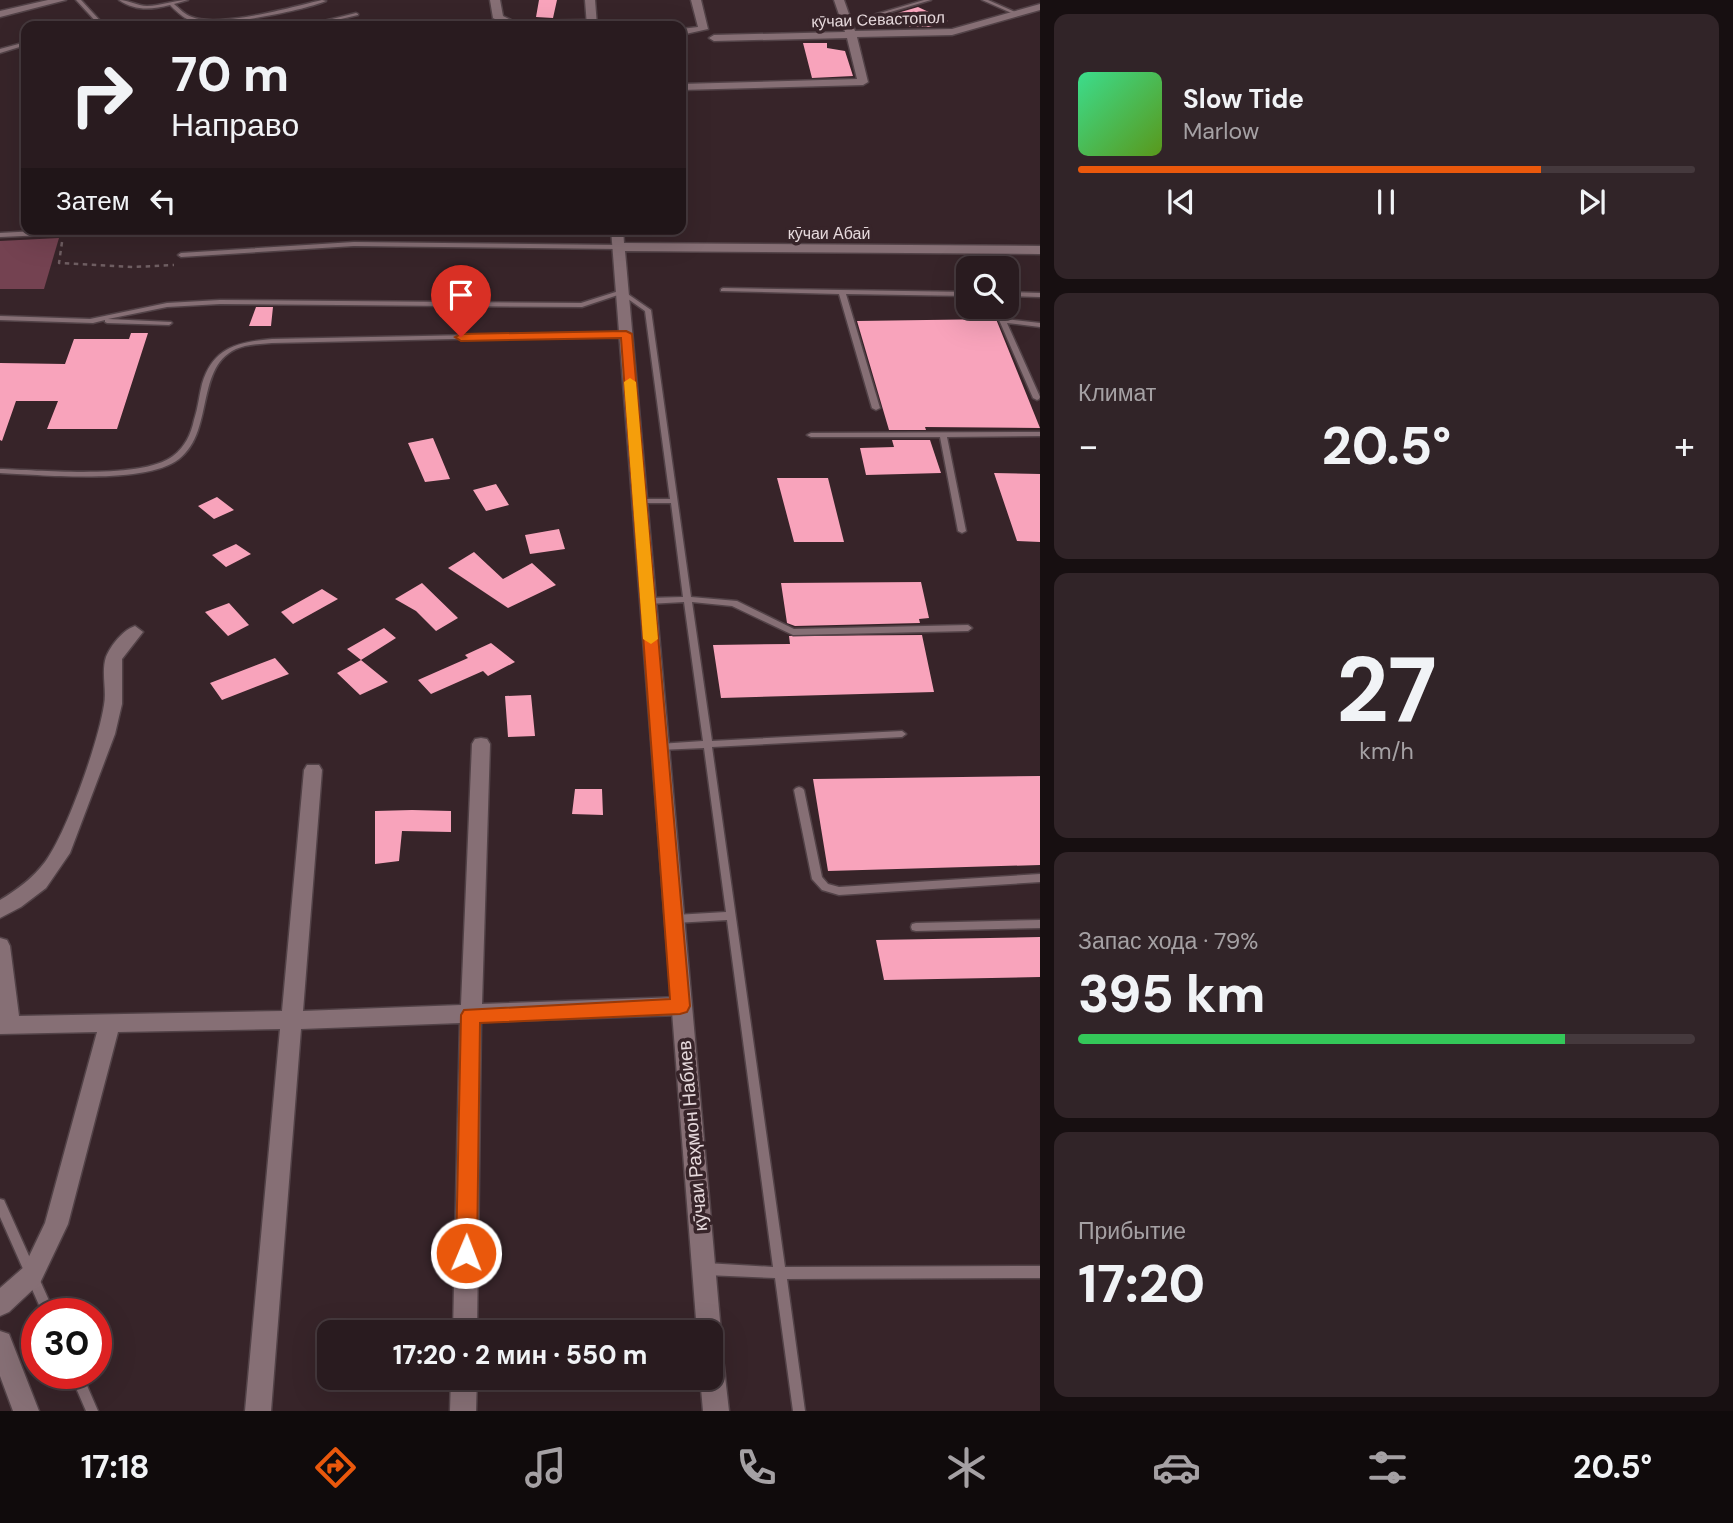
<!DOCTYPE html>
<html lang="ru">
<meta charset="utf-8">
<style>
:root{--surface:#291b1f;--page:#312428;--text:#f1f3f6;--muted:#a5a1a4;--line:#45393d;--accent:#ea580c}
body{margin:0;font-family:"DM Sans",sans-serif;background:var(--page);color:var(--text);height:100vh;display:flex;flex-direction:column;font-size:26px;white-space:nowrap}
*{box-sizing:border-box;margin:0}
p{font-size:23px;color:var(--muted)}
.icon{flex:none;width:38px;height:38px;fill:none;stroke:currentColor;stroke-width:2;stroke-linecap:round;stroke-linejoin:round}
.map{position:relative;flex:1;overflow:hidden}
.panel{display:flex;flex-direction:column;gap:14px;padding:14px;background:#170f11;width:693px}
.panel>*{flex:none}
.banner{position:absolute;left:21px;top:21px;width:665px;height:214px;border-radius:14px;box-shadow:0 7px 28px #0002,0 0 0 2px var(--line);background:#291b1f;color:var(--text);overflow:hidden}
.tools{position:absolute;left:956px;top:256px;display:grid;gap:14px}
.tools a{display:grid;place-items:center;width:63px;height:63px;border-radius:14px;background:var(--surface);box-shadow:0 7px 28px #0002,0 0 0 2px var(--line);font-size:35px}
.speed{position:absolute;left:21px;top:1298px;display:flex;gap:14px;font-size:35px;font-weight:700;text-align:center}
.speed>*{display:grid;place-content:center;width:91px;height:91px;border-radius:50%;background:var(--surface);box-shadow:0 7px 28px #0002,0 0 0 2px var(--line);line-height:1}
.speed .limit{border:10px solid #d22;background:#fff;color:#111}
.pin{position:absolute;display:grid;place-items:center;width:60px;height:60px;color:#fff;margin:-72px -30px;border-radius:50% 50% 50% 0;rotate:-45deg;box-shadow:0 0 7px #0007}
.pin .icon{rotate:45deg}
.me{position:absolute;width:77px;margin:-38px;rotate:1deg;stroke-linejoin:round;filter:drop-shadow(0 0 5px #0008)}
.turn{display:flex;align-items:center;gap:24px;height:147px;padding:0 35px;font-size:32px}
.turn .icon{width:91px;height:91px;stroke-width:2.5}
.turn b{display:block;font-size:49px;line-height:60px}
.then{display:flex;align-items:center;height:66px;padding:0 35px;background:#0003;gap:14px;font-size:26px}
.big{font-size:52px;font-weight:800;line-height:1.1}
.panel .widget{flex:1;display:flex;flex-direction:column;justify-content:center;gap:10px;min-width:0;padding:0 24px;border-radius:14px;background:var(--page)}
.panel .dial{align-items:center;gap:0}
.dial b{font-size:91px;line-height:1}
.song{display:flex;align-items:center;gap:21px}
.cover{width:84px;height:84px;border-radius:10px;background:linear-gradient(135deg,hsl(150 70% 55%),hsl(90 70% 35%))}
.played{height:7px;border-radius:4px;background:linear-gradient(90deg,var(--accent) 75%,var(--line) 75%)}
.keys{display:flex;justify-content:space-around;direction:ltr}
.heat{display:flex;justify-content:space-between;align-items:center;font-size:38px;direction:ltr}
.charge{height:10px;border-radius:5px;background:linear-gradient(90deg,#34c759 79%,var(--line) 0)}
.trip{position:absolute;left:317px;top:1320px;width:406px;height:70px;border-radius:14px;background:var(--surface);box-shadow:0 7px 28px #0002,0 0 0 2px var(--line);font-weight:800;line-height:70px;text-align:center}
.menu{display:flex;height:112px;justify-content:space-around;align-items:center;background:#100b0c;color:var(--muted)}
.menu .icon{width:49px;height:49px}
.menu .active{color:var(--accent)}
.menu b{font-size:32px;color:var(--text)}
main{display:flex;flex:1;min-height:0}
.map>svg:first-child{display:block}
.green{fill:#744251}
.building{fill:#f8a3bb}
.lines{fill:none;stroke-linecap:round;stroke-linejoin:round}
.lane-casing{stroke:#524247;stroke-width:3}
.street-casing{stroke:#524247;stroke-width:3}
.secondary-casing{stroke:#524247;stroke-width:3}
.path{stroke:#6f5e62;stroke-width:2.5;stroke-dasharray:4.5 4.5;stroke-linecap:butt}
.lane{fill:#866f75;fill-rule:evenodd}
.street{fill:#866f75;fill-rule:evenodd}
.secondary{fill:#866f75;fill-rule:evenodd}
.route{fill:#ea580c;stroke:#983908;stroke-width:2}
.slow{fill:#f59e0b}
.labels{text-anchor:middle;stroke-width:7;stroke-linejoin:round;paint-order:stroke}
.far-street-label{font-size:16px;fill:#e6d9dc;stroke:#372429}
.street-label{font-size:19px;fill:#e6d9dc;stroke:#372429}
</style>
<main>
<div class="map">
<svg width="1040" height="1411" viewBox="0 0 1040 1411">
<rect width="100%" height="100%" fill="#372429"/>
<path class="green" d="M59 238 44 289H0V241Z"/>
<path class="building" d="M539 0H557L553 18 536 17Z
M918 7 948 21 930 27H908L884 17Z
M803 43H827V48L845 51 853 76 812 78Z
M256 307H273L271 326H249Z
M996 319 1040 428 925 427 926 430H889L857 321Z
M131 333H148L117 429H47L58 401H16L2 441 0 440V363L65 364 74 339H129Z
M433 438 450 479 425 482 408 443Z
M892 440H930L941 473 866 475 860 448 894 447Z
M994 473 1040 474V542L1017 541Z
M777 478H828L844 542H794Z
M496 484 509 505 486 511 473 490Z
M217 497 234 510 214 519 198 506Z
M559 529 565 549 530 554 525 535Z
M236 544 251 554 226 567 212 555Z
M474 552 503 579 532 563 556 585 508 608 448 568Z
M921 582 929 618 919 619 920 623 795 626 787 623 781 583Z
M422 583 458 618 436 631 416 611 395 599Z
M322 589 338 599 293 624 281 612Z
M229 603 249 625 228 636 205 612Z
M384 628 396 638 361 660 347 649Z
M922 635 934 692 721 698 713 645 790 644 789 636Z
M491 643 515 662 488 676 483 671 431 694 418 680 468 658 465 655Z
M275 658 289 674 222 700 210 683Z
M361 660 388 682 360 695 337 673Z
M531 695 535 736 508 737 505 696Z
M1040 776V865L828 871 813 779Z
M575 789H602L603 815 572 814Z
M412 810 451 811V832L402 831 399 861 375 864V811Z
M1040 937V977L884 980 876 940Z"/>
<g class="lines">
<defs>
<path id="lane" d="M76 0H81L105 26H100Z
M119 0C129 0 137 6 147 6 161 6 174 0 188 0L174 4C180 9 185 15 192 17 218 28 293 7 322 0L326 1C302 11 210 30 187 19 181 16 175 10 170 5 151 10 135 11 119 0Z
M924 0H931L850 24 846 23Z
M982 0H988L1020 14 1016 15Z
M356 13 358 14V15L311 26H304Z
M26 42V45L0 53V49Z
M72 229H84L68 234 0 237V233Z
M354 242 619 245 622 247 619 249 354 246 181 257 178 255 181 253Z
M723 288 968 292V296L846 294 880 408 876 410 872 408 839 294 721 291V289Z
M622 290 651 310 691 597 737 601 794 629 968 625 972 628 968 631 793 635 732 606 692 602 712 741 902 731 906 734 902 737 712 747 785 1267 1040 1266V1278L787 1279 805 1411H793L775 1278 706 1275 702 1273 700 1269 702 1265 706 1263 773 1267 727 920 675 923 671 922 670 919 671 916 675 915 726 912 704 748 659 750 655 747 659 744 703 741 684 602 648 604 644 601 648 598 683 597 671 503H640L636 501 640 499H670L645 311 621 294 582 307 220 304 167 307 108 319 171 322 172 323 169 325 107 323 105 322V320L93 323 0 320V316L90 319 167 303 220 300 581 303Z
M1006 292 1040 293V297L1006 296Z
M993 306H999L1005 319 1040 323V327L1007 323 1040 397 1039 399 1037 400 1033 398Z
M626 332 629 334 628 335 272 343C263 344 254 344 245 346 192 359 217 430 179 459 146 485 42 475 0 473V469C40 470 142 480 173 456 185 447 191 434 194 420 198 408 199 396 202 384 213 347 238 342 272 339Z
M1040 432V436L947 437 966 531 962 533 958 531 940 437H811L807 435 811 433Z
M799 787 802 788 804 790 822 877 828 884 839 887 1040 874V882L839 895 822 890 812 879 794 790 796 788Z
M1040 920V928L916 931 912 930 911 927 912 924 916 923Z
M0 1199 4 1200 55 1314H43L0 1217Z
M70 1374H82L98 1411H86Z"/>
<path id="street" d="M490 0H500L503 16 513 21 591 20 596 23 591 26H508L493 18Z
M691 0H701L708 29 681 35V29L698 27Z
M834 0H844L855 31 952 29 1040 4V10L952 35 857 37 868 82 863 85 681 90V84L857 79 847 38 714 41 709 38 714 35 845 32Z
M135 626 143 632 122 659V704L115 734 70 853 46 888 21 907 0 918V900C17 890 33 878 45 862 67 832 98 743 104 705 107 690 101 672 106 657 111 645 123 630 135 626Z
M481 738 487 739 490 744 482 1004 680 997 687 1000 690 1006 687 1012 680 1015 481 1022 477 1332H453L460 1023 301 1029 271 1411H245L280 1029 118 1032 68 1224 40 1283 9 1312 0 1316V1288L24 1267 45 1223 97 1032 0 1034V938L7 940 10 946 19 1016 282 1011 304 770 307 765H319L322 770 303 1011 461 1005 472 744 475 739Z
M0 1331 9 1334 39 1411H13L0 1376Z
M451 1377H477L476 1411H450Z"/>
<path id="secondary" d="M48 0H66L0 17V11Z
M585 0H595L597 26H587Z
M611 229H623L624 243 1040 246V254L625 251 721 1332 717 1341 722 1350 729 1411H703L700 1377H710V1332H697Z"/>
</defs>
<use href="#lane" class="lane-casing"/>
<use href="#street" class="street-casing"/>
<use href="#secondary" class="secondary-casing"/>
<path class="path" d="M62 242 59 263 133 267 174 265"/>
<use href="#lane" class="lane"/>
<use href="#street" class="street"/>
<use href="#secondary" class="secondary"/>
</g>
<path class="route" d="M626 331 632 334 690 1006 687 1012 680 1014 480 1023 477 1253 474 1260 466 1263 459 1260 456 1253 461 1015 464 1010 670 999 621 338 461 341 455 337 461 334Z"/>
<path class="slow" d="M630 378 636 382 658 639 651 644 643 639 624 382Z"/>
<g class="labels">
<g class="far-street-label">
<text transform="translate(878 19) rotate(-2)" y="6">кӯчаи Севастопол</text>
<text x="829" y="239">кӯчаи Абаӣ</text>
</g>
<g class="street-label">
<text transform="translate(692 1136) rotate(-95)" y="7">кӯчаи Раҳмон Набиев</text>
</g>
</g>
</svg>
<div class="tools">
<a><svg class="icon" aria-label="search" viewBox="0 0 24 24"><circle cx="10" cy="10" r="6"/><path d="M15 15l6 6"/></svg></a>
</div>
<div class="speed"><div class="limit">30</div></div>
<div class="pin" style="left:461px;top:337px;background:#d93025"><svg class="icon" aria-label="arrive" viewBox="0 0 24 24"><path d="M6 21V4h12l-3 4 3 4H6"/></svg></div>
<svg class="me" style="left:466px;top:1253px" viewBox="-20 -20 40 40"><circle r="17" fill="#ea580c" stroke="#fff" stroke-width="3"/><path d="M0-11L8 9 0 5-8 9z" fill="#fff"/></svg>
<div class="trip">17:20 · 2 мин · 550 m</div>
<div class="banner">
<div class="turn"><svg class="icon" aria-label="right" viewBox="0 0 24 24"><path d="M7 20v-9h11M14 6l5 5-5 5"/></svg><div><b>70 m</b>Направо</div></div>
<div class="then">Затем<svg class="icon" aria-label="left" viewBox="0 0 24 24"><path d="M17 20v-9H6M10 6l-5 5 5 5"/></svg></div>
</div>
</div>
<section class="panel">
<div class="widget">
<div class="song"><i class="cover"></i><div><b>Slow Tide</b><p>Marlow</p></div></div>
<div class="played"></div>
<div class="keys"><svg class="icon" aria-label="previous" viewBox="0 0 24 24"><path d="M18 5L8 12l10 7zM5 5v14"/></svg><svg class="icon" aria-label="pause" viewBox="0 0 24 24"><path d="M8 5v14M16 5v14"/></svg><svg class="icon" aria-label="next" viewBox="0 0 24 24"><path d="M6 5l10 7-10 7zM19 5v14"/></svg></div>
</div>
<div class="widget"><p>Климат</p>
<div class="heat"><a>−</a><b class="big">20.5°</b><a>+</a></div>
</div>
<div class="widget dial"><b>27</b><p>km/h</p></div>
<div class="widget"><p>Запас хода · 79%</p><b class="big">395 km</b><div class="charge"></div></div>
<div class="widget"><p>Прибытие</p><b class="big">17:20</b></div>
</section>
</main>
<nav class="menu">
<b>17:18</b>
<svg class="icon active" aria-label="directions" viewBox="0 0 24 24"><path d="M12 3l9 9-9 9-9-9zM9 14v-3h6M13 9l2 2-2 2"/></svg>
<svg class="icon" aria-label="music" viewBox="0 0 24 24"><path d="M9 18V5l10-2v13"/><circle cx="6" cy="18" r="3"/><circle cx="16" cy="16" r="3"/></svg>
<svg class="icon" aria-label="phone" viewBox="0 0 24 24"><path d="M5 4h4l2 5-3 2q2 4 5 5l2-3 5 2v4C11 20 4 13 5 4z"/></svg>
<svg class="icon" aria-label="climate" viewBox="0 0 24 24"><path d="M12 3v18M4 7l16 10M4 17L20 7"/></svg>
<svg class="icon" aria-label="car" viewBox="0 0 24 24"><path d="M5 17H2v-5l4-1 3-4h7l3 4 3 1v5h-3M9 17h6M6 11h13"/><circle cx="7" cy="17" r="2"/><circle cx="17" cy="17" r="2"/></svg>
<svg class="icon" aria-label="filters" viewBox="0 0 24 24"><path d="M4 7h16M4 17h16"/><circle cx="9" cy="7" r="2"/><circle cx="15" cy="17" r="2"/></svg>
<b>20.5°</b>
</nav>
